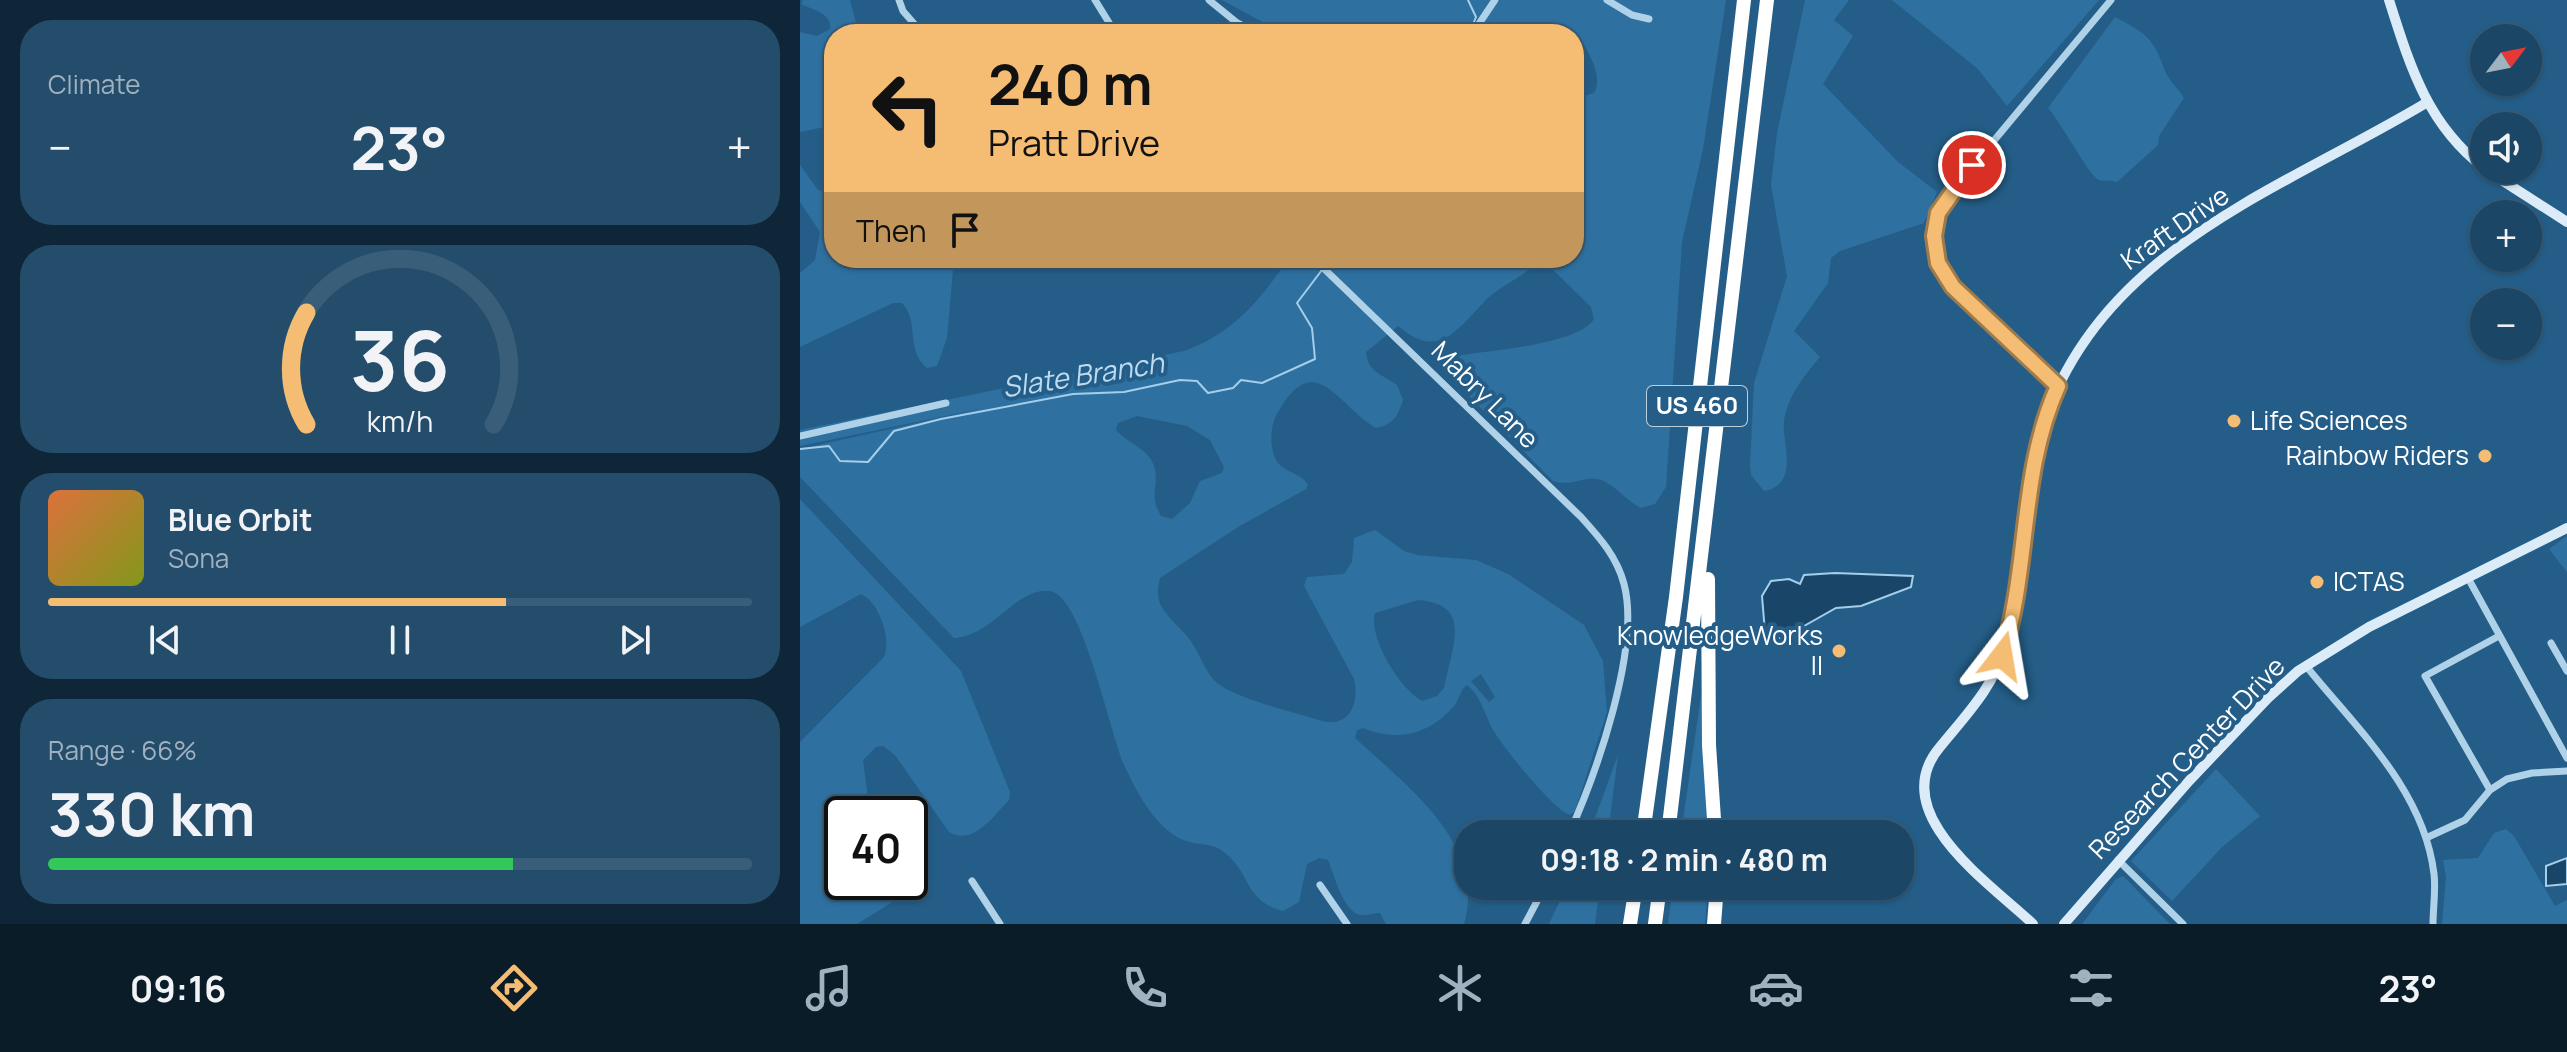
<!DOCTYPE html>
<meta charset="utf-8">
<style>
:root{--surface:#1b4666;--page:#244d6c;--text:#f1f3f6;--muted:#a0b1bf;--line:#395e7a;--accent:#f4bd73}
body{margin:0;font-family:Manrope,sans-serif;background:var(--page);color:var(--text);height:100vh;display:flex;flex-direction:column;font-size:30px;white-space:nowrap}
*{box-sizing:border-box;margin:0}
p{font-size:26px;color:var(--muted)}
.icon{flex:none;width:44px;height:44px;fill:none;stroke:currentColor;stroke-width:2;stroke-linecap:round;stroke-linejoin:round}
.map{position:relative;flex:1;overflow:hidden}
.side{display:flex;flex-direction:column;gap:20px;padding:20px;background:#0f2638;width:800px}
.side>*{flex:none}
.hud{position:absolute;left:24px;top:24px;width:760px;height:244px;border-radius:32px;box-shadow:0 2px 6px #0004,0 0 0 2px var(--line);background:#f4bd73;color:#111;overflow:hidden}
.needle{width:52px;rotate:58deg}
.buttons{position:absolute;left:1670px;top:24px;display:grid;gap:16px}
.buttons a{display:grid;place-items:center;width:72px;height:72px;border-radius:50%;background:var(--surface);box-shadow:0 2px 6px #0004,0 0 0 2px var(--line);font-size:40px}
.speed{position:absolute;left:24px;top:796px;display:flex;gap:16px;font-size:40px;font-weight:700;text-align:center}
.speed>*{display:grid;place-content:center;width:104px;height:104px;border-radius:50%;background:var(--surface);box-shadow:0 2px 6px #0004,0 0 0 2px var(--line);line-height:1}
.speed .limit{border:4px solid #111;border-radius:12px;background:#fff;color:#111}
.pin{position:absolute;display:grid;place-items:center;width:68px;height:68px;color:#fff;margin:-34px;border:4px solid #fff;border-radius:50%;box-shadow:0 2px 8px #0007}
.me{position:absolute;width:88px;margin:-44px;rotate:14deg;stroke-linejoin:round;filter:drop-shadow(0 0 6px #0008)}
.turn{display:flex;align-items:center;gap:28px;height:168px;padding:0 32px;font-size:36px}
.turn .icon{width:104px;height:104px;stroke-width:2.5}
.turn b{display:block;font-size:56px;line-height:68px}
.then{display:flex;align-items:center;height:76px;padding:0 32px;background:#0003;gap:16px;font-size:30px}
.big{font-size:60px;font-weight:700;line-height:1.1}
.side .tile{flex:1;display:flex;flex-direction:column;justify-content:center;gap:12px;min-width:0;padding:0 28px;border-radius:32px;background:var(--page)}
.side .dial{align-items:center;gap:0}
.dial svg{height:208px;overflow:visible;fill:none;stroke:var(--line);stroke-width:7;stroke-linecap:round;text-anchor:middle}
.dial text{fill:var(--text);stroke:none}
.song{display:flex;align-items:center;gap:24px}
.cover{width:96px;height:96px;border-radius:12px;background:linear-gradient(135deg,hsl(20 70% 55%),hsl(70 70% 35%))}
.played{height:8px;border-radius:4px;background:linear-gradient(90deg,var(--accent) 65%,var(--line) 65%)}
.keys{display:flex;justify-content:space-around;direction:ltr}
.heat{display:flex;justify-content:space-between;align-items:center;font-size:44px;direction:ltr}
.charge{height:12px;border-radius:6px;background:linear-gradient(90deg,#34c759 66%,var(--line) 0)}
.trip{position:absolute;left:654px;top:820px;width:460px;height:80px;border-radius:32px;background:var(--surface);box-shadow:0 2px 6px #0004,0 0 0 2px var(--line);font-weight:700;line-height:80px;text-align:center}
.tab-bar{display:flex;height:128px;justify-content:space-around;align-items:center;background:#0b1c29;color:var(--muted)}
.tab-bar .icon{width:56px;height:56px}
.tab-bar .on{color:var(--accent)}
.tab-bar b{font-size:36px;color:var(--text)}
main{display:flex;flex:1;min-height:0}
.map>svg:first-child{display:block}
.green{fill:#2e71a0;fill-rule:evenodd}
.water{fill:#194668;stroke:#a4ceea;stroke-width:2}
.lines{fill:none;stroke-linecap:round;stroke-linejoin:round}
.stream{stroke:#a4ceea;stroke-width:2}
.street{stroke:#b0d2e9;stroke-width:7}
.secondary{stroke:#dbebf8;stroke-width:10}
.highway{stroke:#fff;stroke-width:14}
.route-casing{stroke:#9f7b4b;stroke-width:20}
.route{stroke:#f4bd73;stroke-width:14}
.poi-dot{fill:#f4bd73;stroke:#245e88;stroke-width:3}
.labels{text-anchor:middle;stroke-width:8;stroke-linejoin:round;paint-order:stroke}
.shield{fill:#245e88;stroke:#bdcfdb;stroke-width:2}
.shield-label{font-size:24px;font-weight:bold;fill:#fff}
.street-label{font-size:26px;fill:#fff;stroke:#245e88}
.poi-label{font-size:26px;fill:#fff;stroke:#245e88;text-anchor:start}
.water-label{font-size:28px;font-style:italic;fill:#bcdbf1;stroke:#245e88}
</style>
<main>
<section class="side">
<div class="tile"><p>Climate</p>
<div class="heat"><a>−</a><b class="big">23°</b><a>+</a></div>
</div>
<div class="tile dial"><svg viewBox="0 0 100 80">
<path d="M14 69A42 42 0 1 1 86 69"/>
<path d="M14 69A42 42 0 0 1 14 26" stroke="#f4bd73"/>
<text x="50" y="56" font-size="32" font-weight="700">36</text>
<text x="50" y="72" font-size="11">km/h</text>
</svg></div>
<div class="tile">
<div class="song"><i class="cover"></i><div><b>Blue Orbit</b><p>Sona</p></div></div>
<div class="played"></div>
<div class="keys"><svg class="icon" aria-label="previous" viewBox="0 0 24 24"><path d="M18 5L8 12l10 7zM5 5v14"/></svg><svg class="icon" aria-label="pause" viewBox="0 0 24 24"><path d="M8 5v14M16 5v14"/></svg><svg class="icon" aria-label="next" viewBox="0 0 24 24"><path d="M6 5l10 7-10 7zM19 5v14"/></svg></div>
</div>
<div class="tile"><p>Range · 66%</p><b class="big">330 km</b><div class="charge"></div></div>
</section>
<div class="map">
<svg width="1767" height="924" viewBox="0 0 1767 924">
<rect width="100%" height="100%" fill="#245e88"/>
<path class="green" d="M3 0H50L59 34H34V125L0 132V32L17 36 30 29C32 13 13 10 1 4Z
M422 0H692L665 34H485Z
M700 0H926L903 149 882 242 866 487 855 504 841 508C826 501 812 481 797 479 783 476 772 487 753 481L651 378 645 362 649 357C681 351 777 346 794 319L791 307 747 264C736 264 729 270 720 276 708 284 693 292 684 302 655 332 638 360 598 326L566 352C568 373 582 374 597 385L603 400C598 416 593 425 576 428 537 405 515 347 478 412 470 425 469 447 476 460 484 474 500 471 508 485L506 489 438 527 360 578C352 606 368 615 386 635 397 647 402 665 412 678 428 698 496 712 522 721 549 728 560 703 554 679L504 586 507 577 544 574 552 562 554 538 575 530 604 551 617 555 676 560 708 574 784 625 803 661 807 712 775 811 770 815C754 811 705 749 695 733 685 717 682 697 667 685 659 691 660 699 654 706 629 735 597 742 563 728L557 730 555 738C607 786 687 844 664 924H586L580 913C573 913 567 916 561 915 544 913 534 875 528 860L519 858 507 864 499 902 483 911C443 900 452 874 425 853 412 842 401 846 386 841 356 830 338 794 325 767 310 735 283 596 250 591 217 586 192 637 154 638L0 477V449L189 407 0 446V430L384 351C434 333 460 300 489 258H774V90L784 96 794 93C806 75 781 33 764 25L746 34H674ZM337 416 387 426 410 440 424 467 422 473 400 481 390 503 372 519 361 516C348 495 360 485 354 466 349 449 327 443 316 430L318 423ZM618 600C675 604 651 649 644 688L637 696 622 701C600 689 568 638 575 613ZM681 674 695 697 689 702 671 681Z
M1005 0H1049L1034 20 1053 36 1023 84 1098 162 1137 192 1124 223 1040 251 1031 258 1028 283 994 331 1020 357C1004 376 988 395 984 421 981 441 1001 484 964 491L951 475 950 466 954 383 987 276 971 185 977 133Z
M1092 0H1299L1207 106 1178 69Z
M1315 17C1347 34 1353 38 1365 71 1369 81 1379 89 1384 98L1359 136 1358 145 1317 182C1311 180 1305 181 1299 180 1290 177 1259 119 1248 108Z
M0 165 18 190 28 192 34 186V258H154L147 338 137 366 127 368C105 350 120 322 102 303H93L0 347V273L15 260 20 232 0 202Z
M0 499 161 671 210 792 209 800C193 816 174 846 149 832L95 755 83 746 76 747 63 760 70 814H42V882H101L104 888 102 896 57 924H0V742L84 657C92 639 79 602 61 594L0 627Z
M1767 536V572L1749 549Z
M904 675 907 834H881Z
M818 755 808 834H789Z
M1416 769 1460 816 1422 847 1372 901 1331 861Z
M1706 829 1714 836 1755 906 1767 900V924H1642L1646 877 1643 860 1678 858 1694 833Z
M1323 876 1370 924H1282L1316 879Z
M767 886H800L795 924H749Z
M873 886H908L905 924H868Z"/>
<path class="water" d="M1035 573 1113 576 1111 587 1061 606 1036 608 981 639 965 632 962 596 971 581 989 579 1000 584 1004 575Z
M1767 858V884L1746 886V866Z"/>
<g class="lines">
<path class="stream" d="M668 0 676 17 670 32
M0 449 29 446 40 461 68 462 94 431 141 419 273 394 324 392 380 380 397 381 408 393 433 388 441 380 462 383 515 359 512 328 497 303 531 258"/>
<path class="street" d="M99 0 103 11 123 34
M295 0 316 34
M409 0 436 22 459 34
M807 0 832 15 849 19
M672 34 695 0
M513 258 781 517C800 538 817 557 824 584 841 648 796 774 769 834
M1258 386C1236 367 1215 346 1194 326 1154 288 1112 256 1147 197L1311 0
M0 436 146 403
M1668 578 1767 758
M1751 643 1767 671
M1506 666C1557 729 1624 790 1634 874 1636 890 1633 908 1633 924
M1690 790 1625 676 1699 636
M1626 838 1665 820 1690 790 1707 779 1732 773 1767 771
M1318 860 1383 924
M172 881 200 924
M520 885 547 924
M725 924 745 886"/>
<path class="secondary" d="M1589 0C1610 66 1627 124 1684 168
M1686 170 1767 222
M1233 924C1191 884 1084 813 1140 747 1166 715 1194 687 1205 646 1225 576 1219 501 1241 431 1297 250 1477 192 1626 103
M1264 924 1389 781 1468 698 1498 671 1569 627 1767 528"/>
<path class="highway" d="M908 579 909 745 915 834
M843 834 876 597 944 0
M868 834 967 0
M830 924 836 886
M855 924 860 886
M914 924 917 886"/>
</g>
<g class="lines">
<defs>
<path id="route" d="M1172 165 1138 213 1134 236 1138 263 1153 287 1258 386C1219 472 1230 568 1202 656"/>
</defs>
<use href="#route" class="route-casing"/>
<use href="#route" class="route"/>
</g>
<g class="poi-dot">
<circle cx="1434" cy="421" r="8"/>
<circle cx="1685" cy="456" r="8"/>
<circle cx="1517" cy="582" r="8"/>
<circle cx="1039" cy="651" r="8"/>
</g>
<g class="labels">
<rect class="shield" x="847" y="386" width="100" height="40" rx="6"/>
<g class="shield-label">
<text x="897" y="414">US 460</text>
</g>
<g class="street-label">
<text transform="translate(1375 228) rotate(-35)" y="9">Kraft Drive</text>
<text transform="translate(685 395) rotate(45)" y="9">Mabry Lane</text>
<text transform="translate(1387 758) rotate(-46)" y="9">Research Center Drive</text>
</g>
<g class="poi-label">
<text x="1450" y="430">Life Sciences</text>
<text x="1669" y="465" text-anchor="end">Rainbow Riders</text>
<text x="1533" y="591">ICTAS</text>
<text x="1023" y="645" text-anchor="end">KnowledgeWorks<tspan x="1023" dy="30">II</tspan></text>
</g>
<g class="water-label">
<text transform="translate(283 375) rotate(-9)" y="10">Slate Branch</text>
</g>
</g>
</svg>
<div class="buttons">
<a><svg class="needle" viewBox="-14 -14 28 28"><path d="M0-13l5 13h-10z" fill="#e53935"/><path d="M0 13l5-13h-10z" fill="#a0b1bf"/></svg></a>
<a><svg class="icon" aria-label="sound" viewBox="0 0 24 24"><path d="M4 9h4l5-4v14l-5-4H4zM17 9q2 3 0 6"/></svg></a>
<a>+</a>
<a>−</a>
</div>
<div class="speed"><div class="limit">40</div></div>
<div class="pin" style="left:1172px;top:165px;background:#d93025"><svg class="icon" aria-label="arrive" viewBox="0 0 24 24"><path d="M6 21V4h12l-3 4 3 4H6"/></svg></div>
<svg class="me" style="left:1202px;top:656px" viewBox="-20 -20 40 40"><path d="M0-17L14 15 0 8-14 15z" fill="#f4bd73" stroke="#fff" stroke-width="4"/></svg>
<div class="trip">09:18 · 2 min · 480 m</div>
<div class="hud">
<div class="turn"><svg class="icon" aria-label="left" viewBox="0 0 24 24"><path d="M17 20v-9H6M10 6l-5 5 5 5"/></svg><div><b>240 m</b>Pratt Drive</div></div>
<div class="then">Then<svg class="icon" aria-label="arrive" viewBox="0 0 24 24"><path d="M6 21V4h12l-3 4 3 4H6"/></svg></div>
</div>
</div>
</main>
<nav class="tab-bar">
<b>09:16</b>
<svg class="icon on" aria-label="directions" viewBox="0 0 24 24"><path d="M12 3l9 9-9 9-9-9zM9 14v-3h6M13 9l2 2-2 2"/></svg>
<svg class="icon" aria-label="music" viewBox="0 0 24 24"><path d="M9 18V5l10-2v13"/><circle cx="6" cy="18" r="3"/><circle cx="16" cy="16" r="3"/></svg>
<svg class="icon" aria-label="phone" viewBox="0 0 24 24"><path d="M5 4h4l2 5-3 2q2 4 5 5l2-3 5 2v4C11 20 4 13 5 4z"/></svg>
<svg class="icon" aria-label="climate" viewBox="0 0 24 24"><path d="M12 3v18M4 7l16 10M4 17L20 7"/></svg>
<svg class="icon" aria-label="car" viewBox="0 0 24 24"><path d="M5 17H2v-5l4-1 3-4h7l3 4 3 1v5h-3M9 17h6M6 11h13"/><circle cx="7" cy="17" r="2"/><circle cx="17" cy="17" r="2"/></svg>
<svg class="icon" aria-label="filters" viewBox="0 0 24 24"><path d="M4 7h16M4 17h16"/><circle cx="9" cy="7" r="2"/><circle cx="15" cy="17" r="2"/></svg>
<b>23°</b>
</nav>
